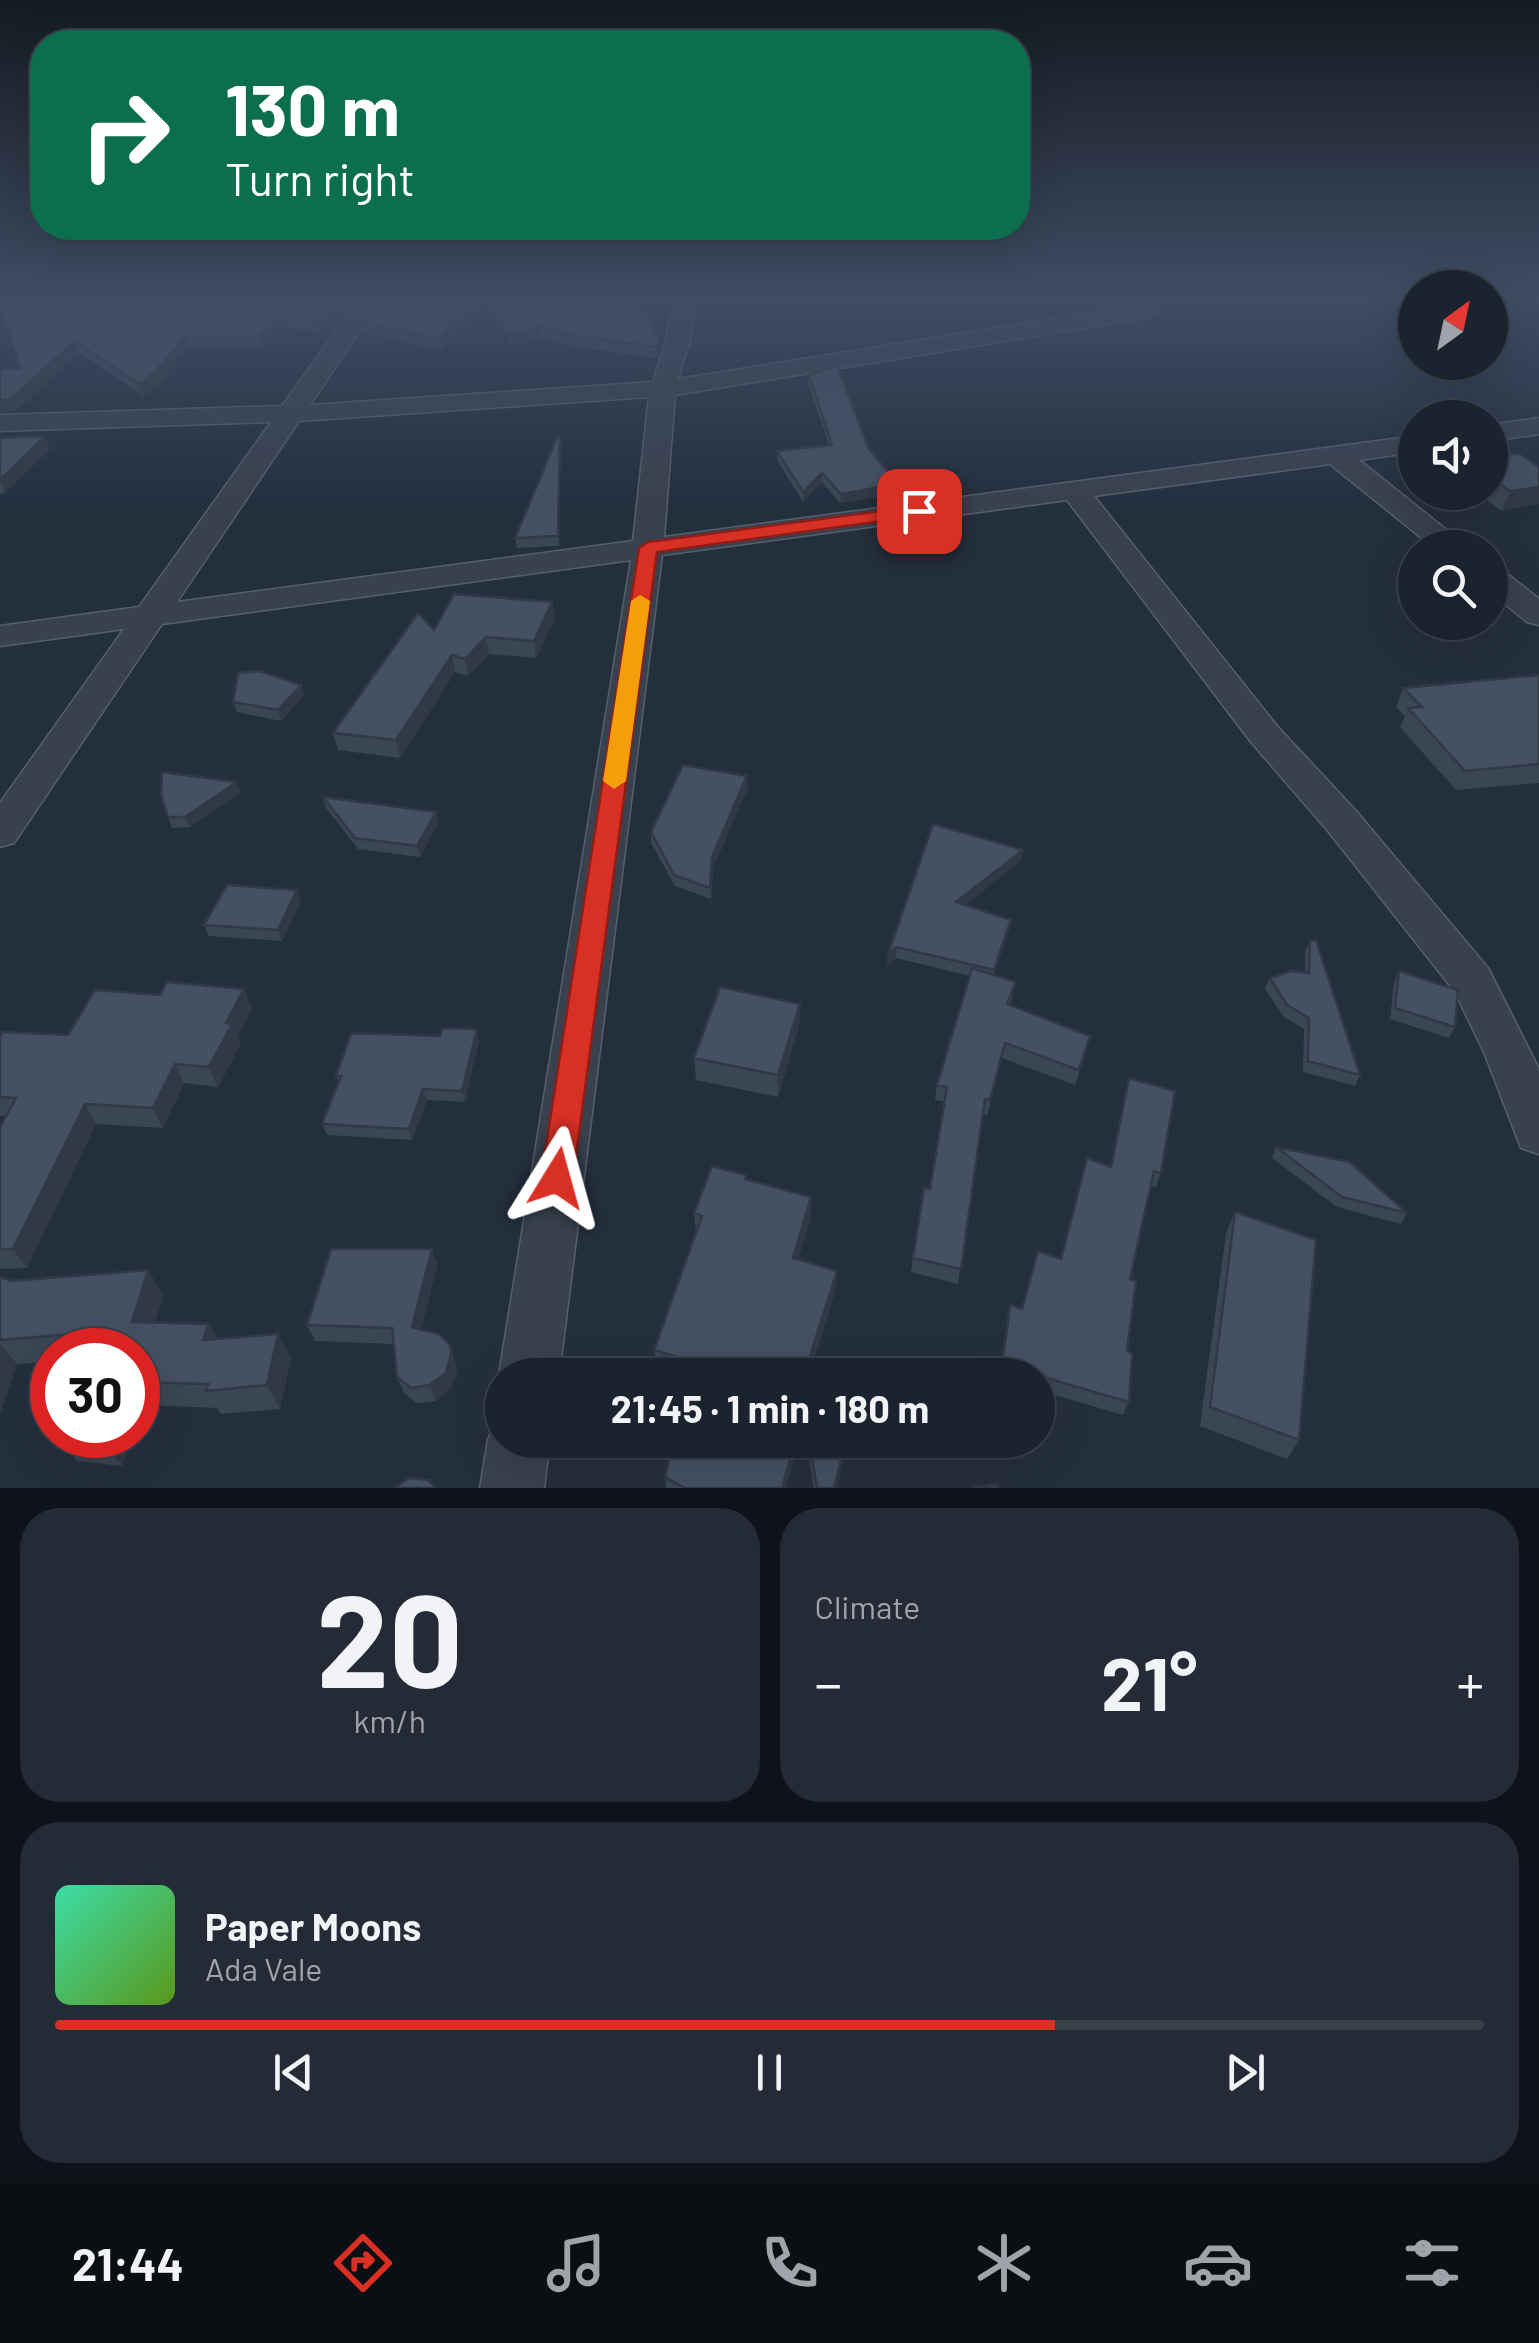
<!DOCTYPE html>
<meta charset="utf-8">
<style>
:root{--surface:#1b232e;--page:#242b36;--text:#f1f3f6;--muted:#a0a4aa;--line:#39404a;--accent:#d93025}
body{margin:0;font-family:Barlow,sans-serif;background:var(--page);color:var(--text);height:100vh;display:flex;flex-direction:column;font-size:38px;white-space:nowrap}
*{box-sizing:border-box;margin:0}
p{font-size:32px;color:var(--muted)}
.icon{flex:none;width:55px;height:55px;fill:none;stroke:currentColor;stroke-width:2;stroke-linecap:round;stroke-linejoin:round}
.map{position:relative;height:1488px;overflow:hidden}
.side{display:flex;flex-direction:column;gap:20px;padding:20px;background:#0f1319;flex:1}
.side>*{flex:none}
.guide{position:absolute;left:30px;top:30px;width:1000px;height:210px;border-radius:40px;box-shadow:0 10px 40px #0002,0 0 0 2px var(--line);background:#0b6e4f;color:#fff;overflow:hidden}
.needle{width:65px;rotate:33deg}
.controls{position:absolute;left:1398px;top:270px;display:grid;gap:20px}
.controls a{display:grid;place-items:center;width:110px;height:110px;border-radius:50%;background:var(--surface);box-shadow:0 10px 40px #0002,0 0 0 2px var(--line);font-size:50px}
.speed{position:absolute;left:30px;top:1328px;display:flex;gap:20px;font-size:50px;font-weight:700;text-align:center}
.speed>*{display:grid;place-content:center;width:130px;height:130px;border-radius:50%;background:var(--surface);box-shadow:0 10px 40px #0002,0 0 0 2px var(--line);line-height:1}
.speed .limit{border:15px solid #d22;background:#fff;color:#111}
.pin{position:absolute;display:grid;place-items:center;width:85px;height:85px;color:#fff;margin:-42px;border-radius:20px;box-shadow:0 5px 15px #0006}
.me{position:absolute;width:110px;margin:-55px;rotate:8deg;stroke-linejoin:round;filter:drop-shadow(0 0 8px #0008)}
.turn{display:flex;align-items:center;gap:35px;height:210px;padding:0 30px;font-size:45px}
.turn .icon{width:130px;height:130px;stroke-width:2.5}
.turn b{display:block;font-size:70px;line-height:85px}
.big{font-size:75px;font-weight:700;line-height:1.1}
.side .widget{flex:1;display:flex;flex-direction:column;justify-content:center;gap:15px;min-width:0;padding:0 35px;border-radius:40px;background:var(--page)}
.side .dial{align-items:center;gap:0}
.dial b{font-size:130px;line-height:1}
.song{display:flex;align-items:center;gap:30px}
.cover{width:120px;height:120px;border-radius:15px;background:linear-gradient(135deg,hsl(160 70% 55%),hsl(90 70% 35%))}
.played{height:10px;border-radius:5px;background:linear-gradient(90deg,var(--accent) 70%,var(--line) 70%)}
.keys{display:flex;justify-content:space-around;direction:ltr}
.heat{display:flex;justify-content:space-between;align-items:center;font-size:55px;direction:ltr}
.side .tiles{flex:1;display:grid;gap:20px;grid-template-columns:1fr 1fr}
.widget:last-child{grid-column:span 2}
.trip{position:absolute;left:485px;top:1358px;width:570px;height:100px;border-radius:50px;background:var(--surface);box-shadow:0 10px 40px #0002,0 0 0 2px var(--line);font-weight:700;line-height:100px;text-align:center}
.menu{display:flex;height:160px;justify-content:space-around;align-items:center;background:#0b0e12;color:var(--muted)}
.menu .icon{width:70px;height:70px}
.menu .current{color:var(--accent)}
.menu b{font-size:45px;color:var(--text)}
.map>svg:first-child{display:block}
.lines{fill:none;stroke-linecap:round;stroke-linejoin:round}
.minor-casing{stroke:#565f6c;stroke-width:3}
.minor{fill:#38414e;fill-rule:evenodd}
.wall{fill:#3b4654}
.shaded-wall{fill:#303945}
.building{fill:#455162;stroke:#303945;stroke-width:2.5}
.route{fill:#d93025;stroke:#8d1f18;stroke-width:2.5}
.slow{fill:#f59e0b}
</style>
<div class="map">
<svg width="1539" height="1488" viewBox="0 0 1539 1488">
<rect width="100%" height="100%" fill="#242f3e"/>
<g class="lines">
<defs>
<path id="minor" d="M361 296H383L310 405 653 382 666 340 673 296H695L690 340 678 379 1133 306 1130 296H1152L1157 311 1146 318 675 395 664 537 1415 436V452L1359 460 1469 548H1434L1330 464 1094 496 1277 726 1356 811 1488 968 1539 1069V1154L1521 1148 1484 1052 1455 992 1328 831 1251 742 1067 500 662 555 559 1375H502V1383L499 1375 631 560 162 624 14 843 0 847V803L124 629 0 646V626L139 607 271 422 0 431V415L282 406ZM649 397 633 541 177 602 299 421Z
M1539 418V434L1490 441V425Z
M1490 567 1501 569 1539 599V625L1527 622 1490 592Z
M502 1416V1440H550L544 1488H480L488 1440 497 1418Z"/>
</defs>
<use href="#minor" class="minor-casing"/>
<use href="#minor" class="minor"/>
</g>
<path class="wall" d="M12 296H358L334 327 328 326 319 332 280 327 262 348 189 347 158 385 143 396 78 352 16 411 20 369Z
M377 296H636L659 349 656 358 572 346 541 337 511 346 492 310 457 331 442 350 363 333 360 322Z
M809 375 898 484 897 494 840 503 822 482 803 502 777 460V451L829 445 808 383Z
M45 436 50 449 5 493 0 494V438Z
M560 437 559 546 517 548 515 538Z
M1490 457 1539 467 1502 511 1475 492H1490Z
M552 602 555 619 536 658 489 654 468 676 455 672 400 758 338 750 333 733 434 630Z
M1539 675V783L1456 790 1400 727 1405 716 1396 707 1403 688Z
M301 685 304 695 281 721 237 712 233 702Z
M747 776 748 787 713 868 711 899 675 886 651 843V832Z
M237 782 241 792 190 827 172 828 168 817Z
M323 797 436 812 438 823 420 857 358 849 326 808Z
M1021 861 965 905 1011 920 1009 931 994 975 1016 982 1010 1005 1086 1051 1075 1085 1002 1058 987 1116 982 1114 958 1284 911 1272 913 1258 930 1189 945 1102 935 1100 937 1085 970 976 896 958 887 966 888 954Z
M301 901 282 941 209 936 204 925Z
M1310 941 1360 1075 1355 1086 1303 1072 1304 1029 1283 1016 1265 989 1270 978 1305 973V952Z
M1399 971 1455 1027 1449 1038 1390 1019 1394 982Z
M244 989 252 1009 238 1036 241 1043 218 1087 184 1083 163 1128 96 1124 27 1268 0 1269V1127L6 1116H0V1037L68 1035 160 995Z
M799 1026 778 1097 696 1080 694 1058Z
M479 1040 465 1102 427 1100 412 1140 327 1135 322 1124 339 1083 336 1076Z
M1129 1078 1161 1173 1156 1187 1151 1186 1130 1279 1127 1351 1129 1402 1123 1415 1038 1390V1375H1005V1374L999 1372 1010 1305 1022 1309 1060 1259 1110 1166Z
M1276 1147 1407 1213 1401 1224 1337 1207 1272 1158Z
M746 1179 811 1217 798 1259 837 1271 835 1291 809 1375H678L657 1368 654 1350 696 1234 694 1213Z
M1235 1212 1299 1440 1287 1459 1200 1426 1226 1233Z
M432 1249 437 1265 421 1330 450 1345 457 1370 451 1388 436 1401 417 1403 404 1393 397 1377 394 1344 315 1341 307 1325Z
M0 1277 12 1281 163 1294 155 1322 291 1358 280 1409 221 1414 217 1408 145 1405 138 1425V1350H52V1361L17 1364 0 1413Z
M60 1435H134L122 1466 77 1461 58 1439Z
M678 1440H799L786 1488H666L665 1477Z
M805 1440H848L836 1488H814Z"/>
<path class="shaded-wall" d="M347 296H358L334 327 332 316Z
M491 299 492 310 457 331 442 350 440 339 455 320Z
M326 315 328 326 319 332 317 321Z
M278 316 280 327 262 348 259 337Z
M540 326 541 337 511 346 509 335Z
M186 336 189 347 158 385 143 396 139 384Z
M74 341 78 352 16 411 0 412V400Z
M45 436 50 449 5 493 0 480Z
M560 437 561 446 559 546 558 536Z
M822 473V482L803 502V492Z
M898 484 897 494 840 503 841 494Z
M1539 487V504L1502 511 1510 491Z
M552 602 555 619 536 658 534 641Z
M486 637 489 654 468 676 465 659Z
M452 655 455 672 400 758 396 740Z
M301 685 304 695 281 721 278 710Z
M747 776 748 787 713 868 711 899 712 857Z
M237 782 241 792 190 827 185 817Z
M436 812 438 823 420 857 417 846Z
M1023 850 1021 861 954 914 956 902Z
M297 890 301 901 282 941 278 930Z
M1011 920 1009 931 992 981 994 970Z
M897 947 896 958 887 966 888 954Z
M244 989 252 1009 238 1036 241 1043 218 1087 209 1067 226 1023Z
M800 1004 799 1026 778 1097V1075Z
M477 1029 479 1040 465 1102 462 1091Z
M175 1064 184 1083 163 1128 153 1108Z
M423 1089 427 1100 412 1140 409 1129Z
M85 1104 96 1124 27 1268 13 1249Z
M811 1197V1217L793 1277V1258Z
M432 1249 437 1265 418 1344 412 1327Z
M148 1270 163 1294 148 1346 132 1322Z
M837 1271 835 1291 809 1375H804Z
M209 1324 223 1348 203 1340Z
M278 1334 291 1358 280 1409 267 1385Z
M0 1344 17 1364 0 1413Z
M450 1345 457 1370 451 1388 436 1401 430 1385Z
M138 1395 145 1405 138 1425Z
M108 1435H134L122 1466 104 1444Z
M795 1440H799L786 1488H782Z
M846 1440H848L836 1488H834Z"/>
<path class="building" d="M12 296H347L332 316 326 315 317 321 278 316 259 337 186 336 154 373 139 384 74 341 11 399 0 400V368L20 369 1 311Z
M377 296H636L659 338 656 347 570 335 540 326 509 335 491 299 455 320 440 339 360 322Z
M837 365 869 449 898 484 841 494 822 473 803 492 777 451 832 445 809 375Z
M45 436 0 480V438Z
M557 437H560L558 536 515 538Z
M1518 453 1539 467V487L1510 491 1490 478V457Z
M454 594 552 602 534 641 486 637 465 659 452 655 396 740 333 733 418 613 434 630Z
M260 671 301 685 278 710 233 702 238 673Z
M1539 675V764L1465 771 1408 708 1422 707 1403 688Z
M683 765 747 776 712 857 710 888 674 875 651 832Z
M162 772 237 782 185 817H168L161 794Z
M323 797 436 812 417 846 355 838Z
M933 824 1023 850 956 902 1011 920 994 970 897 947 888 954Z
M227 885 297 890 278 930 204 925Z
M1316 940 1360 1075 1308 1061 1309 1018 1287 1005 1270 978 1291 971 1309 973 1310 941Z
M972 968 1016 982 1007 1004 1090 1036 1079 1070 1005 1043 990 1100 985 1099 961 1269 913 1258 924 1188 930 1189 947 1087 937 1085Z
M1399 971 1458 990 1455 1027 1395 1008Z
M167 982 244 989 226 1023 232 1024 209 1067 175 1064 153 1108 85 1104 13 1249H0V1127L16 1098 0 1097V1037L3 1032 68 1035 95 990 160 995Z
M720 987 800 1004 778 1075 694 1058Z
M442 1028 477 1029 462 1091 423 1089 409 1129 322 1124 341 1076H336L351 1033 440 1036Z
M1129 1078 1175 1091 1161 1173 1154 1171 1130 1279 1136 1281 1127 1351 1132 1353 1129 1402 1009 1367V1360L1003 1358 1010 1305 1022 1309 1038 1251 1061 1259 1087 1158 1111 1167Z
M1276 1147 1350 1162 1407 1213 1342 1197Z
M712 1166 746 1175 745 1179 811 1197 793 1258 837 1271 804 1375H735L654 1350 702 1216 694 1213Z
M1235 1212 1316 1240 1299 1440 1210 1407Z
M331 1249H432L412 1327 439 1334 450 1345 451 1354 446 1373 430 1385 411 1388 397 1377 392 1328 307 1325Z
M148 1270 132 1322 209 1324 203 1340 278 1334 267 1385 206 1391 208 1384 138 1382V1350H100L109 1331 0 1340V1277L12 1281Z
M60 1435H108L104 1444 58 1439Z
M678 1440H795L782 1488H685L665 1477 671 1450Z
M809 1440H846L834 1488H817Z
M409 1478 429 1480 435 1488H395Z
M997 1484 998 1488H972Z"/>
<linearGradient id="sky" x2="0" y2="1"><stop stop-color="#141a22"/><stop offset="0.59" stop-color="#3f4d63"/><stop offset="1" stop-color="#3f4d63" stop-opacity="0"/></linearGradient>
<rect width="1539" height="504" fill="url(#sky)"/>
<path class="route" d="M919 506 928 511 926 515 657 552 573 1178 568 1188 557 1192 546 1188 541 1178 639 548 648 542Z"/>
<path class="slow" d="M640 595 650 601 626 781 614 789 603 781 631 601Z"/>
</svg>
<div class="controls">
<a><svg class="needle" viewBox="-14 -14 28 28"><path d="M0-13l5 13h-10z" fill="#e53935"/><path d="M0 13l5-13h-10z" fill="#a0a4aa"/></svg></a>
<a><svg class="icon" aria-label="sound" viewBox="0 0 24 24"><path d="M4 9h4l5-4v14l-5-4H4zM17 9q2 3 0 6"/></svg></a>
<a><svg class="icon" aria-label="search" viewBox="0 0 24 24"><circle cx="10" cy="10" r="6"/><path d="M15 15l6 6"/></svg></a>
</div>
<div class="speed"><div class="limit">30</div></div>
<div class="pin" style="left:919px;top:511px;background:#d93025"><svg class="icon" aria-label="arrive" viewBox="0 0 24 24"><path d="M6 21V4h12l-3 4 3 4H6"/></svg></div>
<svg class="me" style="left:557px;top:1178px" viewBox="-20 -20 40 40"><path d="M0-17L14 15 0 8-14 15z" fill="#d93025" stroke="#fff" stroke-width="4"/></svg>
<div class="trip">21:45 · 1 min · 180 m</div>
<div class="guide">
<div class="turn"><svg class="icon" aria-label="right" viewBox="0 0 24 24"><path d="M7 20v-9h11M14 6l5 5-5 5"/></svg><div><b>130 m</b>Turn right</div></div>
</div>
</div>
<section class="side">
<div class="tiles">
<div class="widget dial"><b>20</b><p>km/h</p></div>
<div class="widget"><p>Climate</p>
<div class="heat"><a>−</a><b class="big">21°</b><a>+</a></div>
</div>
<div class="widget">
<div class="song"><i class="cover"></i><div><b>Paper Moons</b><p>Ada Vale</p></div></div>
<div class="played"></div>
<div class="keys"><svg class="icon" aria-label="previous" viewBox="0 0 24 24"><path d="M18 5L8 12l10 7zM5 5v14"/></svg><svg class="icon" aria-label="pause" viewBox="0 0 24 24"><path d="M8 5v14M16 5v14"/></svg><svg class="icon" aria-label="next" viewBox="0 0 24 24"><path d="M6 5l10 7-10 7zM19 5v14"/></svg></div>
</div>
</div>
</section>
<nav class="menu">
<b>21:44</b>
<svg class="icon current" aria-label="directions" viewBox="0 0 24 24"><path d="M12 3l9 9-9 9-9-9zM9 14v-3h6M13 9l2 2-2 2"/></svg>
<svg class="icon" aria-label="music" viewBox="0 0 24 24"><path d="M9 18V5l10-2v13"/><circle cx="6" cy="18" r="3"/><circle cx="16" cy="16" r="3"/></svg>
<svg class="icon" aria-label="phone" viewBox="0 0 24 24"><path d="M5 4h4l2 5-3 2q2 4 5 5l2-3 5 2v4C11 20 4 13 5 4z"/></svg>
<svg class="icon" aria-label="climate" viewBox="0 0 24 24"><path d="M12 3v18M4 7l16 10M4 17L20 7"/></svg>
<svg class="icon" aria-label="car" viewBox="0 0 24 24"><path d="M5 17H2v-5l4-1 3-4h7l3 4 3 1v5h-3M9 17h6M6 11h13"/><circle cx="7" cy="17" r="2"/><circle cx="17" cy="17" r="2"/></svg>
<svg class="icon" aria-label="filters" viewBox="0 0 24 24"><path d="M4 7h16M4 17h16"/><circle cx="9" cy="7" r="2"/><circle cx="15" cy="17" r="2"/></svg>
</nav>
